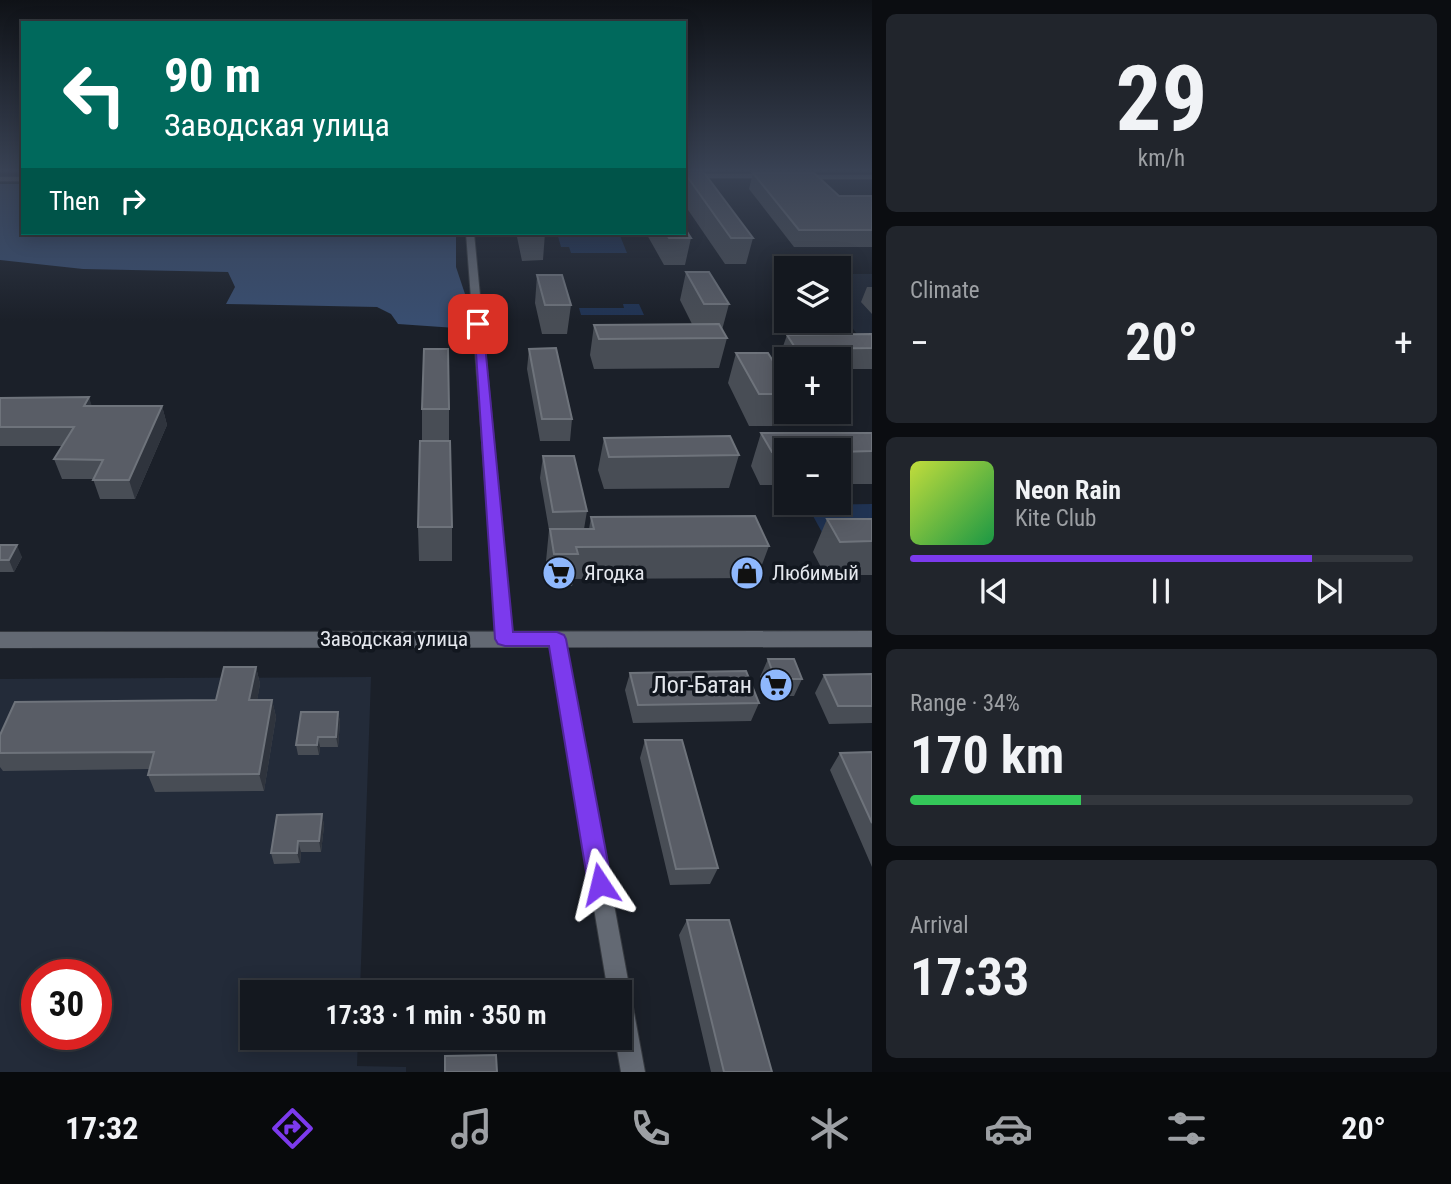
<!DOCTYPE html>
<meta charset="utf-8">
<style>
:root{--surface:#14181f;--page:#21252c;--text:#f1f3f6;--muted:#9da0a4;--line:#33373d;--accent:#7c3aed}
body{margin:0;font-family:"Roboto Condensed",sans-serif;background:var(--page);color:var(--text);height:100vh;display:flex;flex-direction:column;font-size:26px;white-space:nowrap}
*{box-sizing:border-box;margin:0}
p{font-size:23px;color:var(--muted)}
.icon{flex:none;width:38px;height:38px;fill:none;stroke:currentColor;stroke-width:2;stroke-linecap:round;stroke-linejoin:round}
.map{position:relative;flex:1;overflow:hidden}
.sheet{display:flex;flex-direction:column;gap:14px;padding:14px;background:#0b0d11;width:579px}
.sheet>*{flex:none}
.banner{position:absolute;left:21px;top:21px;width:665px;height:214px;border-radius:0px;box-shadow:0 4px 18px #0003,0 0 0 2px var(--line);background:#00695c;color:#fff;overflow:hidden}
.tools{position:absolute;left:774px;top:256px;display:grid;gap:14px}
.tools a{display:grid;place-items:center;width:77px;height:77px;border-radius:0px;background:var(--surface);box-shadow:0 4px 18px #0003,0 0 0 2px var(--line);font-size:35px}
.speed{position:absolute;left:21px;top:959px;display:flex;gap:14px;font-size:35px;font-weight:700;text-align:center}
.speed>*{display:grid;place-content:center;width:91px;height:91px;border-radius:50%;background:var(--surface);box-shadow:0 4px 18px #0003,0 0 0 2px var(--line);line-height:1}
.speed .limit{border:10px solid #d22;background:#fff;color:#111}
.pin{position:absolute;display:grid;place-items:center;width:60px;height:60px;color:#fff;margin:-30px;border-radius:14px;box-shadow:0 4px 10px #0006}
.me{position:absolute;width:77px;margin:-38px;rotate:350deg;stroke-linejoin:round;filter:drop-shadow(0 0 5px #0008)}
.turn{display:flex;align-items:center;gap:24px;height:147px;padding:0 28px;font-size:32px}
.turn .icon{width:91px;height:91px;stroke-width:2.5}
.turn b{display:block;font-size:49px;line-height:60px}
.then{display:flex;align-items:center;height:66px;padding:0 28px;background:#0003;gap:14px;font-size:26px}
.big{font-size:52px;font-weight:700;line-height:1.1}
.sheet .tile{flex:1;display:flex;flex-direction:column;justify-content:center;gap:10px;min-width:0;padding:0 24px;border-radius:10px;background:var(--page)}
.sheet .dial{align-items:center;gap:0}
.dial b{font-size:91px;line-height:1}
.song{display:flex;align-items:center;gap:21px}
.cover{width:84px;height:84px;border-radius:10px;background:linear-gradient(135deg,hsl(70 70% 55%),hsl(140 70% 35%))}
.played{height:7px;border-radius:4px;background:linear-gradient(90deg,var(--accent) 80%,var(--line) 80%)}
.keys{display:flex;justify-content:space-around;direction:ltr}
.heat{display:flex;justify-content:space-between;align-items:center;font-size:38px;direction:ltr}
.charge{height:10px;border-radius:5px;background:linear-gradient(90deg,#34c759 34%,var(--line) 0)}
.trip{position:absolute;left:240px;top:980px;width:392px;height:70px;border-radius:0px;background:var(--surface);box-shadow:0 4px 18px #0003,0 0 0 2px var(--line);font-weight:700;line-height:70px;text-align:center}
.dock{display:flex;height:112px;justify-content:space-around;align-items:center;background:#080a0c;color:var(--muted)}
.dock .icon{width:49px;height:49px}
.dock .selected{color:var(--accent)}
.dock b{font-size:32px;color:var(--text)}
main{display:flex;flex:1;min-height:0}
.map>svg:first-child{display:block}
.built{fill:#232b39;fill-rule:evenodd}
.green{fill:#203353}
.water{fill:#394e70}
.lines{fill:none;stroke-linecap:round;stroke-linejoin:round}
.minor-casing{stroke:#373b41;stroke-width:2}
.tertiary-casing{stroke:#373b41;stroke-width:1}
.minor{fill:#636973;fill-rule:evenodd}
.tertiary{fill:#636973;fill-rule:evenodd}
.wall{fill:#484d55}
.shaded-wall{fill:#2f343d}
.building{fill:#595d66;stroke:#6e737b;stroke-width:2}
.route{fill:#7c3aed;stroke:#51269a;stroke-width:2}
.labels{text-anchor:middle;stroke-width:7;stroke-linejoin:round;paint-order:stroke}
.poi-label{font-size:21px;fill:#e4e7ed;stroke:#12171f;text-anchor:start}
.street-label{font-size:21px;fill:#e4e7ed;stroke:#12171f}
.near-poi-label{font-size:24px;fill:#e4e7ed;stroke:#12171f;text-anchor:end}
</style>
<main>
<div class="map">
<svg width="872" height="1072" viewBox="0 0 872 1072">
<rect width="100%" height="100%" fill="#1b2029"/>
<path class="built" d="M838 274H872V338H860L838 309Z
M371 677 360 992H252V1038H358L357 1066 406 1067V1072H0V679ZM37 975H96V1034H37Z"/>
<path class="green" d="M557 233H619L627 253H571L569 247H561Z
M623 304H639L644 315H581L579 308H624Z
M872 504V536H824L807 505Z"/>
<path class="water" d="M0 184H23V233H456V267L465 294 470 329 398 324 391 314 377 307 226 304 235 287 228 272 83 269 0 260Z"/>
<g class="lines">
<defs>
<path id="minor" d="M684 174H769L773 176 769 178H684Z
M797 175H872V179H800Z
M0 177H23V181H0Z
M466 233H474L513 639 511 643 505 645 499 643 497 639Z
M557 634 563 636 565 640 645 1072H621L615 1038H620V992H608L549 640 551 636Z"/>
<path id="tertiary" d="M872 631V647L0 648V632Z"/>
</defs>
<use href="#minor" class="minor-casing"/>
<use href="#tertiary" class="tertiary-casing"/>
<use href="#minor" class="minor"/>
<use href="#tertiary" class="tertiary"/>
</g>
<path class="wall" d="M684 170 753 238 746 264H725L684 204Z
M753 173 839 196H872V247H794L749 189Z
M517 233H545L543 260 522 261 517 237Z
M646 233H684L691 238 685 265H664Z
M686 272 729 304 722 330 727 338 719 368 594 369 590 355 594 325 692 324 680 300Z
M537 275 571 305 567 334H542L535 303Z
M867 287H872V314L861 302Z
M872 334V369H838V359H786V364L780 355 787 335Z
M529 349 572 419 570 441H540L527 369Z
M736 353 786 382V411H787L782 426H749L728 383Z
M89 397 91 406H162L167 425 135 499H100L93 479H62L54 459 62 446H0V398Z
M422 409H449V441H422Z
M761 433H872V484H838V450H786V485H760L751 466Z
M604 438 739 455 729 488 604 489 598 470Z
M543 456 587 511 584 529H589L591 517 769 546 757 578 574 579 572 586H550L546 561 549 530 540 478Z
M827 519H872V575H825L813 552Z
M418 527H452V561H419Z
M0 545 22 557 14 572H0Z
M768 659 802 679 794 696H768L760 677Z
M256 667 260 684 257 700H272L276 717 264 791 155 792 148 775 149 769 3 771 0 767V735L216 700Z
M630 673 759 703 751 721 633 723 625 690Z
M872 674V723L829 724 815 693 824 675Z
M338 712 340 722 338 747H320L319 755H298L296 745Z
M645 740 718 868 710 884 670 885 640 758Z
M872 752V867L830 770 840 753Z
M322 814 324 826 321 852H301L300 863 274 864 271 853Z
M687 920 772 1072H711L679 935Z"/>
<path class="shaded-wall" d="M89 397 95 416 84 406Z
M162 406 167 425 135 499 129 480Z
M17 545 22 557 14 572 9 560Z
M256 667 260 684 254 718 249 700Z
M272 700 276 717 264 791 259 774Z
M338 712 340 722 338 747 336 737Z
M318 737 320 747 319 755 317 745Z
M322 814 324 826 321 852 319 841Z
M298 841 301 852 300 863 297 853Z"/>
<path class="building" d="M684 170H702L753 238H731L684 172Z
M753 173H814L839 196H872V230H799Z
M684 227 691 238H669L666 233H684Z
M523 233H545V234H523Z
M686 272H709L729 304H704Z
M537 275H562L571 305H545Z
M719 324 727 338 599 339 594 325Z
M872 334V348L796 349 787 335Z
M556 348 572 419H542L529 349Z
M424 349H448L449 409H422Z
M736 353H768L786 382V394H759Z
M89 397 84 406H162L129 480H93L103 460 54 459 74 427H0V398Z
M761 433H872V451L838 452V450H786V452H772Z
M730 436 739 455 609 457 604 438Z
M420 441H450L452 527H418Z
M543 456H574L587 511 553 512Z
M755 516 769 546 576 547 578 554H554L550 529H594L591 517Z
M827 519H872V541L840 542Z
M0 545H17L9 560H0Z
M768 659H794L802 679H775Z
M224 667H256L249 700H272L259 774 148 775 154 752 0 753V735L15 702 216 700Z
M746 671 759 703 638 705 630 673Z
M872 674V706H838L824 675Z
M301 712H338L336 737H318L317 745H296Z
M645 740H682L718 868 676 869Z
M872 752V823L840 753Z
M322 814 319 841H298L297 853H271L277 815Z
M687 920H729L772 1072H724Z
M496 1055 497 1072H445V1056Z"/>
<linearGradient id="sky" x2="0" y2="1"><stop stop-color="#0f1217"/><stop offset="0.53" stop-color="#394254"/><stop offset="1" stop-color="#394254" stop-opacity="0"/></linearGradient>
<rect width="872" height="321" fill="url(#sky)"/>
<path class="route" d="M474 322 483 324 513 632H557L564 635 566 639 612 884 608 892 600 895 592 892 588 884 549 646H505L498 644 495 639Z"/>
<defs>
<symbol id="supermarket-disc" viewBox="-11 -11 22 22"><circle r="9.5" fill="#8fb8fd" stroke="#12171f"/><path d="M-6-5.5h2.5l.6 2H6L4.5 2H-2.5L-4.4-4H-6ZM-1.5 3.2a1.3 1.3 0 1 0 .1 0ZM3 3.2a1.3 1.3 0 1 0 .1 0Z" fill="#111"/></symbol>
<symbol id="shop-disc" viewBox="-11 -11 22 22"><circle r="9.5" fill="#8fb8fd" stroke="#12171f"/><path d="M-5-2.5h2.3a2.7 3.5 0 0 1 5.4 0H5L5.5 6h-11ZM-1.5-2.5h3a1.5 2.3 0 0 0-3 0Z" fill="#111"/></symbol>
</defs>
<g fill-rule="evenodd">
<use href="#supermarket-disc" x="540" y="554" width="38" height="38"/>
<use href="#shop-disc" x="728" y="554" width="38" height="38"/>
<use href="#supermarket-disc" x="757" y="666" width="38" height="38"/>
</g>
<g class="labels">
<g class="poi-label">
<text x="584" y="580">Ягодка</text>
<text x="772" y="580">Любимый</text>
</g>
<g class="street-label">
<text x="394" y="646">Заводская улица</text>
</g>
<g class="near-poi-label">
<text x="752" y="693">Лог-Батан</text>
</g>
</g>
</svg>
<div class="tools">
<a><svg class="icon" aria-label="layers" viewBox="0 0 24 24"><path d="M12 4l9 5-9 5-9-5zM3 14l9 5 9-5"/></svg></a>
<a>+</a>
<a>−</a>
</div>
<div class="speed"><div class="limit">30</div></div>
<div class="pin" style="left:478px;top:324px;background:#d93025"><svg class="icon" aria-label="arrive" viewBox="0 0 24 24"><path d="M6 21V4h12l-3 4 3 4H6"/></svg></div>
<svg class="me" style="left:600px;top:884px" viewBox="-20 -20 40 40"><path d="M0-17L14 15 0 8-14 15z" fill="#7c3aed" stroke="#fff" stroke-width="4"/></svg>
<div class="trip">17:33 · 1 min · 350 m</div>
<div class="banner">
<div class="turn"><svg class="icon" aria-label="left" viewBox="0 0 24 24"><path d="M17 20v-9H6M10 6l-5 5 5 5"/></svg><div><b>90 m</b>Заводская улица</div></div>
<div class="then">Then<svg class="icon" aria-label="right" viewBox="0 0 24 24"><path d="M7 20v-9h11M14 6l5 5-5 5"/></svg></div>
</div>
</div>
<section class="sheet">
<div class="tile dial"><b>29</b><p>km/h</p></div>
<div class="tile"><p>Climate</p>
<div class="heat"><a>−</a><b class="big">20°</b><a>+</a></div>
</div>
<div class="tile">
<div class="song"><i class="cover"></i><div><b>Neon Rain</b><p>Kite Club</p></div></div>
<div class="played"></div>
<div class="keys"><svg class="icon" aria-label="previous" viewBox="0 0 24 24"><path d="M18 5L8 12l10 7zM5 5v14"/></svg><svg class="icon" aria-label="pause" viewBox="0 0 24 24"><path d="M8 5v14M16 5v14"/></svg><svg class="icon" aria-label="next" viewBox="0 0 24 24"><path d="M6 5l10 7-10 7zM19 5v14"/></svg></div>
</div>
<div class="tile"><p>Range · 34%</p><b class="big">170 km</b><div class="charge"></div></div>
<div class="tile"><p>Arrival</p><b class="big">17:33</b></div>
</section>
</main>
<nav class="dock">
<b>17:32</b>
<svg class="icon selected" aria-label="directions" viewBox="0 0 24 24"><path d="M12 3l9 9-9 9-9-9zM9 14v-3h6M13 9l2 2-2 2"/></svg>
<svg class="icon" aria-label="music" viewBox="0 0 24 24"><path d="M9 18V5l10-2v13"/><circle cx="6" cy="18" r="3"/><circle cx="16" cy="16" r="3"/></svg>
<svg class="icon" aria-label="phone" viewBox="0 0 24 24"><path d="M5 4h4l2 5-3 2q2 4 5 5l2-3 5 2v4C11 20 4 13 5 4z"/></svg>
<svg class="icon" aria-label="climate" viewBox="0 0 24 24"><path d="M12 3v18M4 7l16 10M4 17L20 7"/></svg>
<svg class="icon" aria-label="car" viewBox="0 0 24 24"><path d="M5 17H2v-5l4-1 3-4h7l3 4 3 1v5h-3M9 17h6M6 11h13"/><circle cx="7" cy="17" r="2"/><circle cx="17" cy="17" r="2"/></svg>
<svg class="icon" aria-label="filters" viewBox="0 0 24 24"><path d="M4 7h16M4 17h16"/><circle cx="9" cy="7" r="2"/><circle cx="15" cy="17" r="2"/></svg>
<b>20°</b>
</nav>
